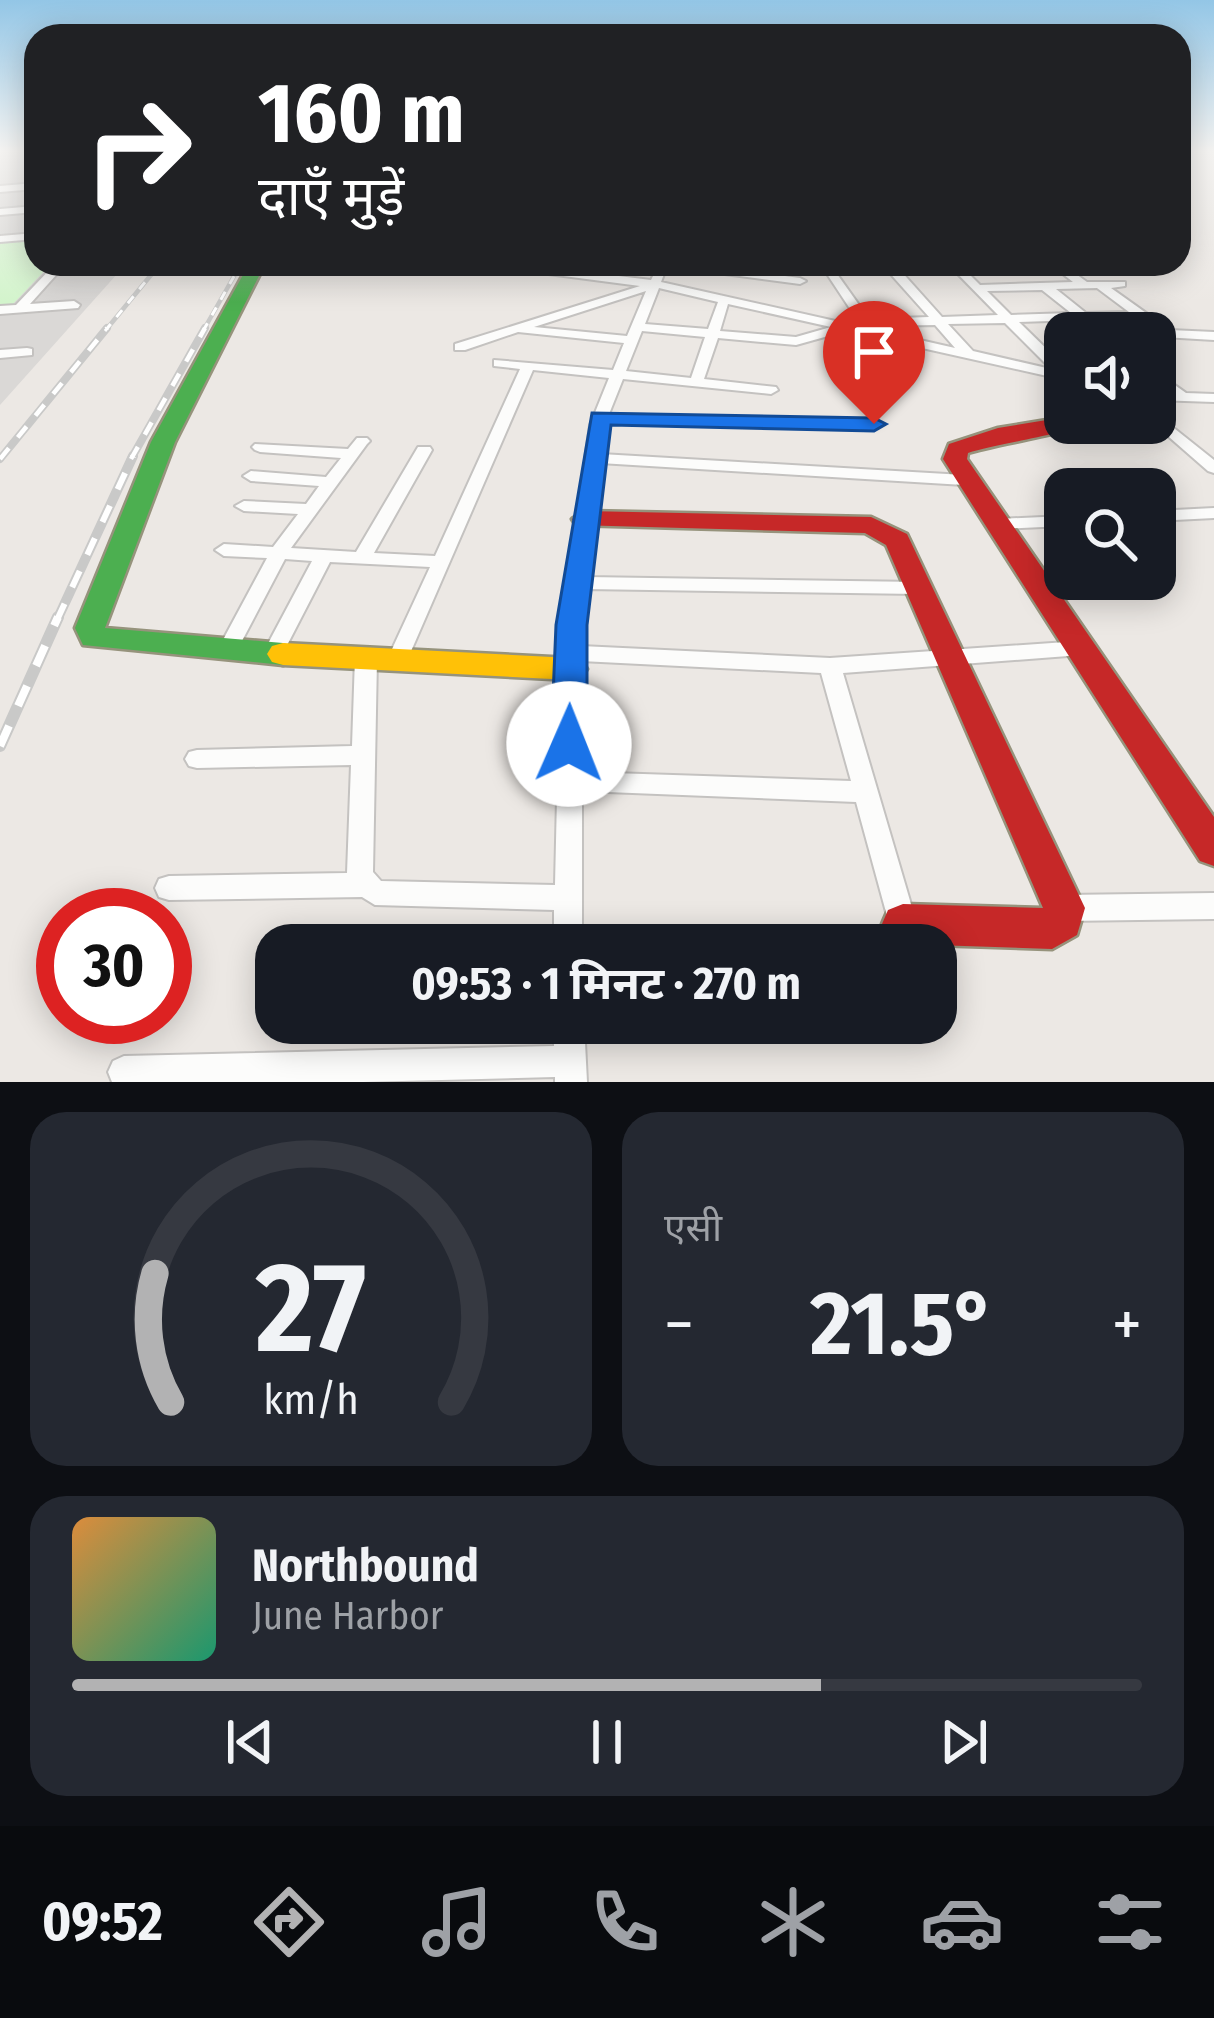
<!DOCTYPE html>
<html lang="hi">
<meta charset="utf-8">
<style>
:root{--surface:#171b24;--page:#242831;--text:#f1f3f6;--muted:#9ea1a6;--line:#363941;--accent:#b2b2b3}
body{margin:0;font-family:"Fira Sans Condensed","Noto Sans Devanagari",sans-serif;background:var(--page);color:var(--text);height:100vh;display:flex;flex-direction:column;font-size:45px;white-space:nowrap}
*{box-sizing:border-box;margin:0}
p{font-size:39px;color:var(--muted)}
.icon{flex:none;width:66px;height:66px;fill:none;stroke:currentColor;stroke-width:2;stroke-linecap:round;stroke-linejoin:round}
.map{position:relative;height:1082px;overflow:hidden}
.panel{display:flex;flex-direction:column;gap:30px;padding:30px;background:#0d0f14;flex:1}
.panel>*{flex:none}
.banner{position:absolute;left:24px;top:24px;width:1167px;height:252px;border-radius:36px;box-shadow:0 6px 30px #0003;background:#202124;color:#fff;overflow:hidden}
.buttons{position:absolute;left:1044px;top:312px;display:grid;gap:24px}
.buttons a{display:grid;place-items:center;width:132px;height:132px;border-radius:24px;background:var(--surface);box-shadow:0 6px 30px #0003;font-size:60px}
.speed{position:absolute;left:36px;top:888px;display:flex;gap:24px;font-size:60px;font-weight:700;text-align:center}
.speed>*{display:grid;place-content:center;width:156px;height:156px;border-radius:50%;background:var(--surface);box-shadow:0 6px 30px #0003;line-height:1}
.speed .limit{border:18px solid #d22;background:#fff;color:#111}
.pin{position:absolute;display:grid;place-items:center;width:102px;height:102px;color:#fff;margin:-123px -51px;border-radius:50% 50% 50% 0;rotate:-45deg;box-shadow:0 0 12px #0007}
.pin .icon{rotate:45deg}
.me{position:absolute;width:132px;margin:-66px;rotate:1deg;stroke-linejoin:round;filter:drop-shadow(0 0 9px #0008)}
.turn{display:flex;align-items:center;gap:42px;height:252px;padding:0 36px;font-size:54px}
.turn .icon{width:156px;height:156px;stroke-width:2.5}
.turn b{display:block;font-size:84px;line-height:102px}
.big{font-size:90px;font-weight:700;line-height:1.1}
.panel .tile{flex:1;display:flex;flex-direction:column;justify-content:center;gap:18px;min-width:0;padding:0 42px;border-radius:36px;background:var(--page)}
.panel .dial{align-items:center;gap:0}
.dial svg{height:312px;overflow:visible;fill:none;stroke:var(--line);stroke-width:7;stroke-linecap:round;text-anchor:middle}
.dial text{fill:var(--text);stroke:none}
.song{display:flex;align-items:center;gap:36px}
.cover{width:144px;height:144px;border-radius:18px;background:linear-gradient(135deg,hsl(30 70% 55%),hsl(160 70% 35%))}
.played{height:12px;border-radius:6px;background:linear-gradient(90deg,var(--accent) 70%,var(--line) 70%)}
.keys{display:flex;justify-content:space-around;direction:ltr}
.heat{display:flex;justify-content:space-between;align-items:center;font-size:66px;direction:ltr}
.panel .tiles{flex:1;display:grid;gap:30px;grid-template-columns:1fr 1fr}
.tile:last-child{grid-column:span 2}
.trip{position:absolute;left:255px;top:924px;width:702px;height:120px;border-radius:36px;background:var(--surface);box-shadow:0 6px 30px #0003;font-weight:700;line-height:120px;text-align:center}
.dock{display:flex;height:192px;justify-content:space-around;align-items:center;background:#090b0e;color:var(--muted)}
.dock .icon{width:84px;height:84px}
.dock .selected{color:var(--accent)}
.dock b{font-size:54px;color:var(--text)}
.map>svg:first-child{display:block}
.residential{fill:#dad8d6}
.park{fill:#d3f4cc}
.lines{fill:none;stroke-linecap:round;stroke-linejoin:round}
.street-casing{stroke:#c4c2c0;stroke-width:4}
.fast-casing{stroke:#96937c;stroke-width:5}
.slow-casing{stroke:#96937c;stroke-width:5}
.jam-casing{stroke:#96937c;stroke-width:5}
.street{fill:#fcfcfb;fill-rule:evenodd}
.fast{fill:#4caf50;fill-rule:evenodd}
.slow{fill:#ffc107;fill-rule:evenodd}
.jam{fill:#c62828;fill-rule:evenodd}
.rail-far3-casing{stroke:#c9c9c8;stroke-width:4.5}
.rail-far2-casing{stroke:#c9c9c8;stroke-width:8}
.rail-far1-casing{stroke:#c9c9c8;stroke-width:10}
.rail-casing{stroke:#c9c9c8;stroke-width:12}
.rail-far3{stroke:#fff;stroke-width:3;stroke-dasharray:9;stroke-linecap:butt}
.rail-far2{stroke:#fff;stroke-width:4.5;stroke-dasharray:14;stroke-linecap:butt}
.rail-far1{stroke:#fff;stroke-width:6;stroke-dasharray:18;stroke-linecap:butt}
.rail{stroke:#fff;stroke-width:8;stroke-dasharray:22;stroke-linecap:butt}
.route{fill:#1a73e8;stroke:#114b97;stroke-width:3}
</style>
<div class="map">
<svg width="1214" height="1082" viewBox="0 0 1214 1082">
<rect width="100%" height="100%" fill="#ece8e4"/>
<path class="residential" d="M0 150H36V264H126L0 405Z"/>
<path class="park" d="M36 239V264H51L12 305 0 306V241Z"/>
<g class="lines">
<defs>
<path id="street" d="M36 183V189L0 192V186Z
M36 206V212L0 215V209Z
M36 233V239L0 242V236Z
M55 264H66L30 304 74 301 80 305 78 308 0 314V306L16 305Z
M490 264H521L651 280 654 274 650 264H660L664 274 661 282 862 327 825 271 826 269 928 264 923 267 899 269 942 317 998 315 948 264H959L980 285 1073 282 1050 264H1062L1087 282H1125V286L1111 288 1170 330 1214 332V340L1163 337 1138 319 1094 320 1109 333H1095L1080 320 1019 322 1065 367V380L846 331 796 345 718 338 704 379 776 387 778 390 771 394 623 379 609 414 875 421 882 425 875 429 605 423 601 454 964 475 972 480 964 485 600 463 587 577 918 582 928 588 918 594 585 589 581 646 830 658 1081 641 1088 643 1091 648 1088 653 1081 655 843 673 923 945H895L856 802 582 791V945H554V910L375 905 362 897 169 900 159 897 155 888 159 879 169 876 347 873 351 765 197 768 189 766 185 759 189 752 197 750 352 746 355 658 359 653H373L377 658 373 872 381 881 555 885 561 625 590 425 609 378 533 370 405 665H391L387 660 430 567 330 562 283 653 280 658H266L263 653 312 561 285 559 234 656H220L217 651 267 558 224 556 215 550 224 544 273 547 298 514 244 511 235 506 244 501 306 504 319 486 251 481 243 476 251 471 326 477 341 458 260 452 255 450 252 447 255 444 348 449 357 438H367L370 441 367 444 291 548 356 552 418 447H430L432 450 374 553 435 556 520 369 494 366V360L613 370 624 343 518 332 465 350H455V344L640 286 495 267ZM887 270 929 317 869 319 837 274ZM659 288 718 302 708 329 645 324ZM1097 288 1129 312 1086 313 1056 289ZM1042 290 1071 313 1011 315 987 291ZM646 291 627 336 534 327ZM728 304 831 327 796 337 720 331ZM1005 323 1051 369 973 351 948 324ZM935 325 955 348 876 330 874 326ZM642 331 705 337 691 378 626 371ZM581 661 821 673 851 781 582 772Z
M667 264H696L800 278 806 281 800 284 672 267Z
M27 348 32 349V355L0 358V350Z
M1155 371 1186 393 1214 394V402L1155 400V392H1168L1155 382Z
M1155 413 1214 460V473L1208 471 1153 423Z
M1214 508V518L1155 521V511Z
M1065 516V526L998 529 989 524 998 519Z
M1214 893V919L1064 921 1054 917 1050 908 1054 899 1064 895Z
M554 1023H584L587 1082H555V1077L363 1082H112L108 1072 113 1061 124 1056 554 1046Z"/>
<path id="fast" d="M249 264H265L175 442 105 628 283 643 294 646 299 654 294 662 283 665 83 645 75 628 151 442Z"/>
<path id="slow" d="M283 643 571 658 582 661 587 669 582 677 571 680 283 665 272 662 267 654 272 646Z"/>
<path id="jam" d="M1065 417V423H1083C1069 434 994 444 968 453L967 459 1214 817V866L1200 861 943 459 949 444 998 428Z
M585 511 871 517 907 534 1085 908 1077 935 1052 949 903 944 888 938 882 924 888 910 903 904 1043 908 886 545 865 533 576 525 572 519Z"/>
</defs>
<use href="#street" class="street-casing"/>
<use href="#fast" class="fast-casing"/>
<use href="#slow" class="slow-casing"/>
<use href="#jam" class="jam-casing"/>
<use href="#street" class="street"/>
<use href="#fast" class="fast"/>
<use href="#slow" class="slow"/>
<use href="#jam" class="jam"/>
<defs>
<path id="rail-far3" d="M105 331 160 264
M203 331 241 264"/>
<path id="rail-far2" d="M0 459 107 328
M131 459 205 328"/>
<path id="rail-far1" d="M57 620 133 456"/>
<path id="rail" d="M0 746 58 617"/>
</defs>
<use href="#rail-far3" class="rail-far3-casing"/>
<use href="#rail-far2" class="rail-far2-casing"/>
<use href="#rail-far1" class="rail-far1-casing"/>
<use href="#rail" class="rail-casing"/>
<use href="#rail-far3" class="rail-far3"/>
<use href="#rail-far2" class="rail-far2"/>
<use href="#rail-far1" class="rail-far1"/>
<use href="#rail" class="rail"/>
</g>
<linearGradient id="sky" x2="0" y2="1"><stop stop-color="#93c6e6"/><stop offset="0.5" stop-color="#f6f5f3"/><stop offset="1" stop-color="#f6f5f3" stop-opacity="0"/></linearGradient>
<rect width="1214" height="302" fill="url(#sky)"/>
<path class="route" d="M592 413 874 418 886 424 874 431 611 425 587 625V744L582 754H557L551 744 556 625Z"/>
</svg>
<div class="buttons">
<a><svg class="icon" aria-label="sound" viewBox="0 0 24 24"><path d="M4 9h4l5-4v14l-5-4H4zM17 9q2 3 0 6"/></svg></a>
<a><svg class="icon" aria-label="search" viewBox="0 0 24 24"><circle cx="10" cy="10" r="6"/><path d="M15 15l6 6"/></svg></a>
</div>
<div class="speed"><div class="limit">30</div></div>
<div class="pin" style="left:874px;top:424px;background:#d93025"><svg class="icon" aria-label="arrive" viewBox="0 0 24 24"><path d="M6 21V4h12l-3 4 3 4H6"/></svg></div>
<svg class="me" style="left:569px;top:744px" viewBox="-20 -20 40 40"><circle r="19" fill="#fff"/><path d="M0-13L10 11 0 6-10 11z" fill="#1a73e8"/></svg>
<div class="trip">09:53 · 1 मिनट · 270 m</div>
<div class="banner">
<div class="turn"><svg class="icon" aria-label="right" viewBox="0 0 24 24"><path d="M7 20v-9h11M14 6l5 5-5 5"/></svg><div><b>160 m</b>दाएँ मुड़ें</div></div>
</div>
</div>
<section class="panel">
<div class="tiles">
<div class="tile dial"><svg viewBox="0 0 100 80">
<path d="M14 69A42 42 0 1 1 86 69"/>
<path d="M14 69A42 42 0 0 1 10 36" stroke="#b2b2b3"/>
<text x="50" y="56" font-size="32" font-weight="700">27</text>
<text x="50" y="72" font-size="11">km/h</text>
</svg></div>
<div class="tile"><p>एसी</p>
<div class="heat"><a>−</a><b class="big">21.5°</b><a>+</a></div>
</div>
<div class="tile">
<div class="song"><i class="cover"></i><div><b>Northbound</b><p>June Harbor</p></div></div>
<div class="played"></div>
<div class="keys"><svg class="icon" aria-label="previous" viewBox="0 0 24 24"><path d="M18 5L8 12l10 7zM5 5v14"/></svg><svg class="icon" aria-label="pause" viewBox="0 0 24 24"><path d="M8 5v14M16 5v14"/></svg><svg class="icon" aria-label="next" viewBox="0 0 24 24"><path d="M6 5l10 7-10 7zM19 5v14"/></svg></div>
</div>
</div>
</section>
<nav class="dock">
<b>09:52</b>
<svg class="icon selected" aria-label="directions" viewBox="0 0 24 24"><path d="M12 3l9 9-9 9-9-9zM9 14v-3h6M13 9l2 2-2 2"/></svg>
<svg class="icon" aria-label="music" viewBox="0 0 24 24"><path d="M9 18V5l10-2v13"/><circle cx="6" cy="18" r="3"/><circle cx="16" cy="16" r="3"/></svg>
<svg class="icon" aria-label="phone" viewBox="0 0 24 24"><path d="M5 4h4l2 5-3 2q2 4 5 5l2-3 5 2v4C11 20 4 13 5 4z"/></svg>
<svg class="icon" aria-label="climate" viewBox="0 0 24 24"><path d="M12 3v18M4 7l16 10M4 17L20 7"/></svg>
<svg class="icon" aria-label="car" viewBox="0 0 24 24"><path d="M5 17H2v-5l4-1 3-4h7l3 4 3 1v5h-3M9 17h6M6 11h13"/><circle cx="7" cy="17" r="2"/><circle cx="17" cy="17" r="2"/></svg>
<svg class="icon" aria-label="filters" viewBox="0 0 24 24"><path d="M4 7h16M4 17h16"/><circle cx="9" cy="7" r="2"/><circle cx="15" cy="17" r="2"/></svg>
</nav>
